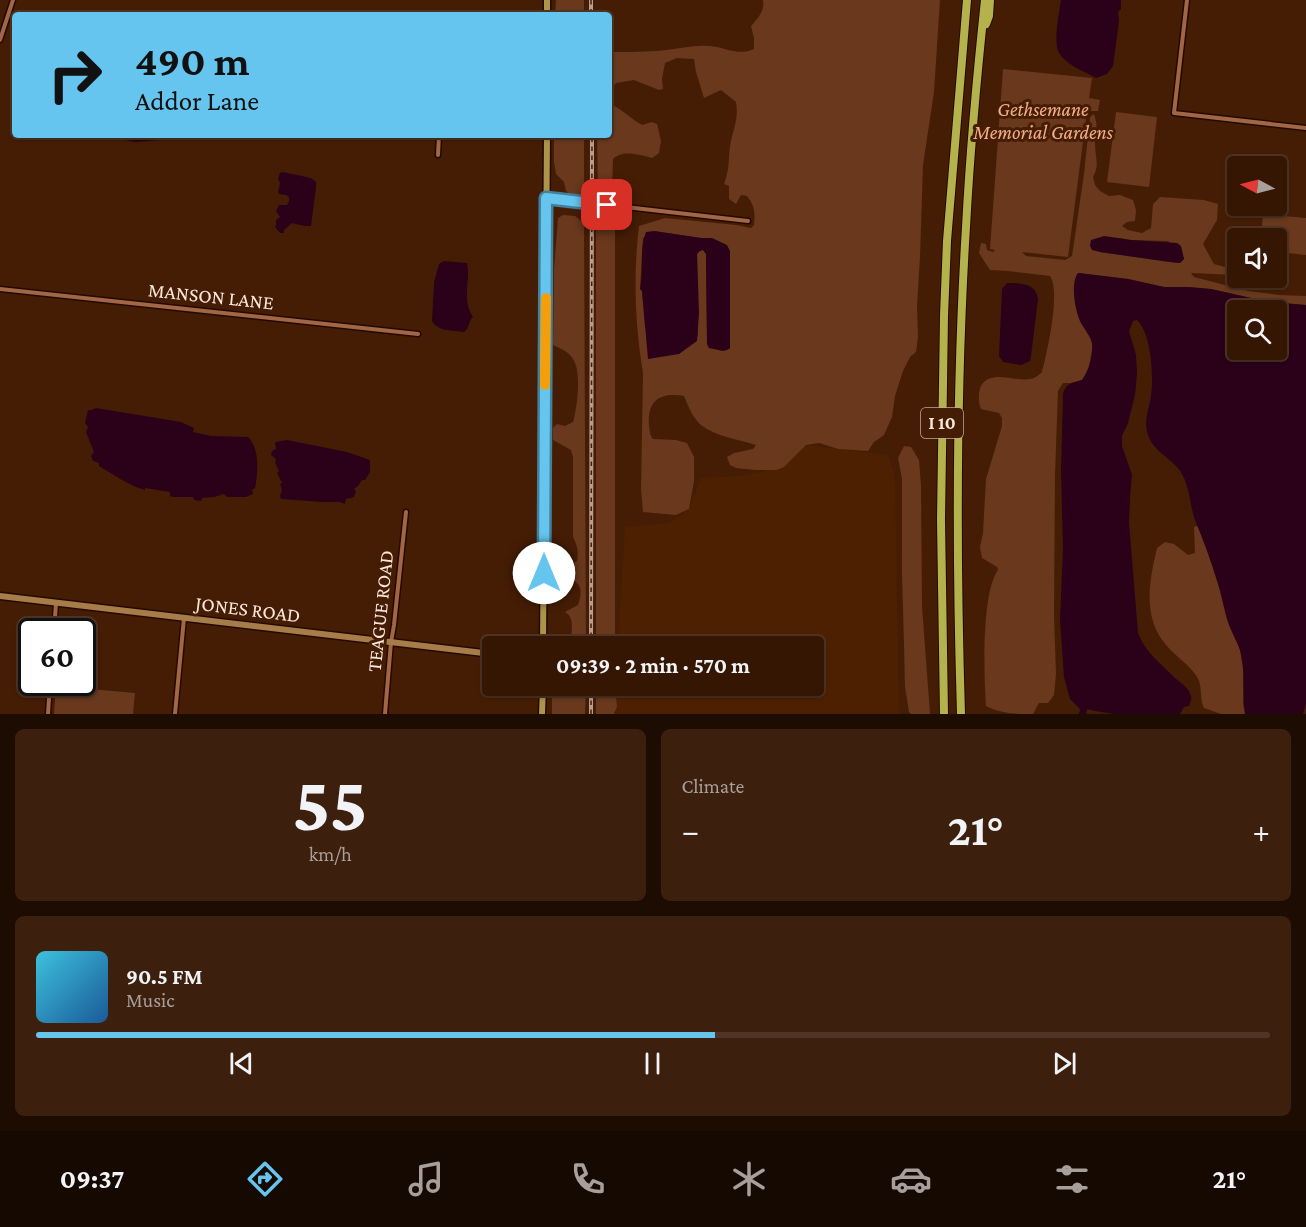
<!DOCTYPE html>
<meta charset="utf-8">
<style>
:root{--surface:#341603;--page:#3c1f0d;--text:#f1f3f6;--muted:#a99f9a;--line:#4e3525;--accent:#65c5ee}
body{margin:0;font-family:"Crimson Pro",serif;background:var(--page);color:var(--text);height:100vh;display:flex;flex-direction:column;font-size:22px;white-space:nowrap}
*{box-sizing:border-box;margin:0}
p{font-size:20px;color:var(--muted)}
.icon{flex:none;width:33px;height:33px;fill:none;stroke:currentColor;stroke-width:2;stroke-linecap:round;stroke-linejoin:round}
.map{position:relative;height:714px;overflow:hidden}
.side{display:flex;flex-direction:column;gap:15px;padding:15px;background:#1d0c02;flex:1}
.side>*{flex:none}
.banner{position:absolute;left:12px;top:12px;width:600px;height:126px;border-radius:6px;box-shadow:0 2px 4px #0004,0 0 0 2px var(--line);background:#65c5ee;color:#111;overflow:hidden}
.needle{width:39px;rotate:277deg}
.fabs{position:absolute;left:1227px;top:156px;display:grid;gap:12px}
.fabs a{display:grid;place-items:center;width:60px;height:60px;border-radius:6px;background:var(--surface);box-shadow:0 2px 4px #0004,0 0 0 2px var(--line);font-size:30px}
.speed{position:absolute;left:18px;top:618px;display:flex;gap:12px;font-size:30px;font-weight:700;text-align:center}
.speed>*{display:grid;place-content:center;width:78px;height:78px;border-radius:50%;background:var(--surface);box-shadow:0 2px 4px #0004,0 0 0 2px var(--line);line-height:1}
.speed .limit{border:3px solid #111;border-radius:9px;background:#fff;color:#111}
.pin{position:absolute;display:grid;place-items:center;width:51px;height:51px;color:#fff;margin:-26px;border-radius:12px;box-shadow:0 3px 9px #0006}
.me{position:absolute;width:66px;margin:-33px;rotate:0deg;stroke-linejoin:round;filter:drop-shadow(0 0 4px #0008)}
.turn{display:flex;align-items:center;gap:21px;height:126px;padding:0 24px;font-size:27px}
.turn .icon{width:78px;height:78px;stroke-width:2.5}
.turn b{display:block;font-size:42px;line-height:51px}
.big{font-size:45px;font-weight:700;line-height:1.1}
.side .widget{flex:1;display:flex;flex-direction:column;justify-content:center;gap:9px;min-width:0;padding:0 21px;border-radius:9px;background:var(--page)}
.side .dial{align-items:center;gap:0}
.dial b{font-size:78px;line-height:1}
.song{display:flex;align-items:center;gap:18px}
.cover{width:72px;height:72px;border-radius:9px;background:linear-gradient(135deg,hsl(190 70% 55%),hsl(210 70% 35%))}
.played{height:6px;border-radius:3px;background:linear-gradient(90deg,var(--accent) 55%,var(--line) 55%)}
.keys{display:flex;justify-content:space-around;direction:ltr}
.heat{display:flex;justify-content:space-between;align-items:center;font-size:33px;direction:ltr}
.side .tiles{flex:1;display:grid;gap:15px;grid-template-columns:1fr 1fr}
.widget:last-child{grid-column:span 2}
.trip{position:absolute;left:482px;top:636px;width:342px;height:60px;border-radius:6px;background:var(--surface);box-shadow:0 2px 4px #0004,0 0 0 2px var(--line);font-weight:700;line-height:60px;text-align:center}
.dock{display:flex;height:96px;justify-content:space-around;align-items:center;background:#150901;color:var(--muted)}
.dock .icon{width:42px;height:42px}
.dock .on{color:var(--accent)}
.dock b{font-size:27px;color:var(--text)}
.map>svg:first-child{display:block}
.built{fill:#4e2002}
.green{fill:#69381d;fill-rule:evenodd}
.water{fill:#2b011a;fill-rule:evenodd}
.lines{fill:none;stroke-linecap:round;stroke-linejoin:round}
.street-casing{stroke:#250900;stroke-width:7}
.secondary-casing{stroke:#250900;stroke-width:9}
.primary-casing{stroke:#250900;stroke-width:9}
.highway-casing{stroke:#250900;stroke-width:10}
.street{stroke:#a16646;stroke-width:4}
.secondary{stroke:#a67d48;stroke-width:6}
.primary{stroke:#ac944a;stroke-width:6}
.highway{stroke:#b3b24c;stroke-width:8}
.rail-casing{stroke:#b99d8e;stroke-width:4}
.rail{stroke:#451d04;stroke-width:1.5;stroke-dasharray:4.5;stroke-linecap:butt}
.route-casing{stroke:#42809b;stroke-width:15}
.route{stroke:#65c5ee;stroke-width:10}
.slow{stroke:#f59e0b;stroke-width:10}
.labels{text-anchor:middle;stroke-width:6;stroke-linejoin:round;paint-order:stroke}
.shield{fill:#451d04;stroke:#c4aa9b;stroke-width:1.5}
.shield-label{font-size:18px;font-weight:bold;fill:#fbe6dc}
.park-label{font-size:20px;font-style:italic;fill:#f3ad89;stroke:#451d04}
.street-label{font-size:20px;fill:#fbe6dc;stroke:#451d04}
</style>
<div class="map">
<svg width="1306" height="714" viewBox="0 0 1306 714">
<rect width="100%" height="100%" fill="#451d04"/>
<path class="built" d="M806 445 888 455 895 477 899 714H616V686H813V646H618L625 527 669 523 689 509 701 478 741 476 784 467Z"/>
<path class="green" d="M556 0H584V15H555Z
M763 0H940L934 92 923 165 920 257 917 306 918 337 916 352 910 357 903 371 895 396 892 417 884 435 874 442 868 451 838 449 819 443 806 445 784 467 776 470H755L736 468 730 465 727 457 734 453 753 449 756 445C738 439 716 437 701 425 693 418 688 406 684 396 661 392 647 400 649 425 650 430 649 434 653 439L676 440 687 443 694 457V481L689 509 676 515 643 512 641 489 643 373C635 325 633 275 639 226L665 218 736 225 751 228 754 225C755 213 755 206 747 196L741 195 736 204 729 199V186L724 184C730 168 728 161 730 146 733 129 739 119 736 102L721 90 704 98 696 72 694 59 677 58 665 63 662 79 663 89 659 90 634 80 616 83 609 92 611 104C623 110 631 119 642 125L652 122 657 124 661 141 659 153 652 158C640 155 623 149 613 159L612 191 598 193 597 135H609V52C625 52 641 52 656 51 677 50 696 43 717 47 730 50 741 55 754 49V38L751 26C758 18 765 11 763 0ZM654 231 701 238H712L730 251V348L722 351 709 348 707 344 706 254 703 250 699 251 697 254 698 336 679 354 645 327 642 291 640 289 643 238Z
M1003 69 1092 78 1089 98 1100 100 1098 111H1087L1068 257 1022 252 1026 256 1065 260 1072 256 1084 174 1090 117 1094 114C1099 129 1095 131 1095 144 1095 157 1100 165 1093 177L1095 185 1100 191 1109 196 1120 195 1133 200 1136 210 1135 221 1127 222 1122 226 1128 230 1142 233 1151 228 1153 204 1160 197 1204 200 1218 204 1217 220 1203 244 1214 264 1232 269 1236 275 1191 273 1194 277 1248 291 1279 295 1306 296V305L1269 302 1211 289 1188 287H1164L1128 279 1079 273 1080 321 1092 341V350L1088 372 1082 380 1071 383H1063L1058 391 1055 475 1054 616 1056 674 1054 695 1048 703H1039L1033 714C1015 714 1002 714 986 706 984 677 981 593 998 570L997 567 982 558 980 547 983 533 986 479 1002 426V418L999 413 981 409C978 401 978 393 981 386 991 369 1014 382 1030 379 1034 379 1039 375 1042 372 1047 353 1061 291 1050 276L1008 271 990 270 979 253 981 243 986 244 987 250 993 252 995 250 990 249ZM1118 238 1131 240 1168 241 1182 254 1184 259 1180 263 1170 262 1100 252Z
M1116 112 1157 117 1149 187 1107 182Z
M554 135H584V188L580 196H572L566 191 564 182 556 174 554 162Z
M604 211 612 216 615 227V646H596V219L598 213Z
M1263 214 1306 218V255L1277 252 1276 238H1261Z
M563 215 575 216 584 223 586 646H580V644L571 637C572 628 574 617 565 612L578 605C584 587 580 583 564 575L565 567 577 561C579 551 577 545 573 537V457L571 450 553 440V428L557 424 565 426 573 422C577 408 582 372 573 359 569 352 560 348 553 345L554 270 558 218Z
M904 446 911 447 919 460 921 485 922 606 930 714H911L909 712 905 687 904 645 902 575V479L898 458Z
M1198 526 1208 550 1218 583 1229 624 1240 650 1243 669V704L1245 714H1221L1204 708C1199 698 1203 686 1197 677 1190 665 1176 657 1167 646 1142 618 1149 582 1157 548L1165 542 1174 544 1188 555 1195 553 1194 527Z
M56 686 135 693 133 714H54Z
M562 686H586L585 714H552V697L557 694Z
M596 686H615L617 707 614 714H596Z"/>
<path class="water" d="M1061 0H1121V9L1118 12 1119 21 1113 66 1107 74 1096 78C1084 71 1066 65 1059 53 1053 43 1059 13 1061 0Z
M114 135H163L160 140 136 142 118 139Z
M283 172 311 178 316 182V187L311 226H304L292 223 284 230V233H280L275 227 276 225V220L280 217 276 211 279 205H287L289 201V197L286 195 279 194 278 192 280 183 278 179 280 173Z
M654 231 701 238H712L727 245 730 251V348C724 354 716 348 709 348L707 344 706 254 703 250 700 251 697 254 699 313 697 341 679 354 648 359 642 291 640 289C644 270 639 250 646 232Z
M1104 236 1131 240 1177 243 1181 246 1184 259 1180 263 1170 262 1100 252 1092 250 1090 246 1091 240Z
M444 261 467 263C471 282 461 299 473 317 468 321 470 328 464 332 453 330 438 332 432 321L434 282 439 264Z
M1078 273 1128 279 1164 287H1188L1211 289 1269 302 1306 305V703L1303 714H1245C1242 693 1246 671 1240 650 1237 641 1232 633 1229 625 1224 611 1222 595 1217 581 1211 560 1203 540 1195 520 1190 506 1190 490 1183 476 1175 458 1151 453 1147 431 1144 419 1150 406 1151 395 1154 376 1151 333 1137 320L1133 321 1129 331 1136 355 1137 374 1135 395 1128 423 1122 436V446L1132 475 1130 497 1129 523 1138 633C1145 652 1161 664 1175 678 1181 683 1189 688 1191 696 1192 699 1190 703 1189 706L1184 707 1180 714H1114L1095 711 1087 709 1086 714H1079L1080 709 1070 699 1064 677 1060 620 1063 548 1061 471 1063 394C1066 383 1072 383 1082 380 1089 370 1093 356 1092 344 1091 336 1085 330 1081 323 1075 312 1070 283 1078 273ZM1238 310H1276V350H1238Z
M1007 283C1021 283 1036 283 1038 299L1031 356 1030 361 1021 365 1003 362 999 356 1002 289Z
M96 408 181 422 194 428 193 432 211 436 248 437C260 448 258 473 255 488L252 490 253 494 246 497H227L224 494 214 497 202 498 201 501 194 500 193 497H173L170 496V492L145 488V490C128 485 114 475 99 466V463L93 461 91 456 94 452 86 432 88 427 85 423 88 410H91Z
M287 440 347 452 370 460V472L365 480H362L358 486 354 489 356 491 354 497 346 499 345 504 340 502H322L281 499 280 496 282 490 280 484 282 483 277 473 279 471 275 463 276 461 275 458 271 455 272 451 276 449 275 443 276 442Z"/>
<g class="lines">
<defs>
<path id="street" d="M1187 0 1174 113 1306 128
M0 40 13 0
M438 155 439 135
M547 198 748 221
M0 289 418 334
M54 632 56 603
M48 714 50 682
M175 714 184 618
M385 714 391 642 394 625 406 512"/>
<path id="secondary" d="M0 596 492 654"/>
<path id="primary" d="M547 15V0
M543 646 547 135
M542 714 543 686"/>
<path id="highway" d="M986 24 989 16 990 0
M944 714 941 520 944 316 947 241 967 0
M961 714C956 552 956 389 966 227 970 151 977 75 985 0"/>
</defs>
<use href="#street" class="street-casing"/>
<use href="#secondary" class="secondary-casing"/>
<use href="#primary" class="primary-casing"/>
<use href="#highway" class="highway-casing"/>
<use href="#street" class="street"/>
<use href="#secondary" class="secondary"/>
<use href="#primary" class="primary"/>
<use href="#highway" class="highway"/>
<defs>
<path id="rail" d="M591 0V15
M591 646 592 135
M591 714V686"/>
</defs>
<use href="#rail" class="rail-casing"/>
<use href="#rail" class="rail"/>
</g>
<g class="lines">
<defs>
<path id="route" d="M544 573 546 198 607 205"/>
</defs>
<use href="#route" class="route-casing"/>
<use href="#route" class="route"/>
<path class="slow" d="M545 385 546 298"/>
</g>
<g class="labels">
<rect class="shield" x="921" y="408" width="42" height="30" rx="4.5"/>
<g class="shield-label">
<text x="942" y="429">I 10</text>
</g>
<g class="park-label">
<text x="1043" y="116">Gethsemane<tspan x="1043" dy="23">Memorial Gardens</tspan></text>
</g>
<g class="street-label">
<text transform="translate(211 296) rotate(6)" y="7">MANSON LANE</text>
<text transform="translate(248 609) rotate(7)" y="7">JONES ROAD</text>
<text transform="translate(380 611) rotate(-84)" y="7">TEAGUE ROAD</text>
</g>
</g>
</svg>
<div class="fabs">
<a><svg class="needle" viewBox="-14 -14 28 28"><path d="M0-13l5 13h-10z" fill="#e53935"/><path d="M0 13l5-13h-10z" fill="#a99f9a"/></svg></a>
<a><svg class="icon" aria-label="sound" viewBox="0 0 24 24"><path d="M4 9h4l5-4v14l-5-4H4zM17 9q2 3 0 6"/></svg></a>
<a><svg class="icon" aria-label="search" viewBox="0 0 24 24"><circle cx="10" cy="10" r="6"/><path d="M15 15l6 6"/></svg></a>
</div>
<div class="speed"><div class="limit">60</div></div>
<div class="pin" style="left:607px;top:205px;background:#d93025"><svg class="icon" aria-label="arrive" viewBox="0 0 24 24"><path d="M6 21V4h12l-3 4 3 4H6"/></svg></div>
<svg class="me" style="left:544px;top:573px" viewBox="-20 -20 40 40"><circle r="19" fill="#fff"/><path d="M0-13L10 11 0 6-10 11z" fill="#65c5ee"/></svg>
<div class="trip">09:39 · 2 min · 570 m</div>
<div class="banner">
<div class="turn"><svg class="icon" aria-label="right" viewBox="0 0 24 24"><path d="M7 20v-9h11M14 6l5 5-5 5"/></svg><div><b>490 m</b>Addor Lane</div></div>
</div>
</div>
<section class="side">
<div class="tiles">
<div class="widget dial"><b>55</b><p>km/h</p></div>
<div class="widget"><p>Climate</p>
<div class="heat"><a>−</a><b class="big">21°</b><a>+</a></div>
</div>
<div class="widget">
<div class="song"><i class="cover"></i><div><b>90.5 FM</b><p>Music</p></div></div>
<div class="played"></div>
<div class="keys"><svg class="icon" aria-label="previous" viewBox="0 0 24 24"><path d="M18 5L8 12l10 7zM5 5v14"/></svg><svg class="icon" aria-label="pause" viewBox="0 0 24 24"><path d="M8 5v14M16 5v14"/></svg><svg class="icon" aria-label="next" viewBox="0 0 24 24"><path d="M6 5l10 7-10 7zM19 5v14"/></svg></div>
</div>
</div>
</section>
<nav class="dock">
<b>09:37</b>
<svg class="icon on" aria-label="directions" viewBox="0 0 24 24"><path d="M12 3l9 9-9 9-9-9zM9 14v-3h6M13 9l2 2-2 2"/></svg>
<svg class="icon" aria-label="music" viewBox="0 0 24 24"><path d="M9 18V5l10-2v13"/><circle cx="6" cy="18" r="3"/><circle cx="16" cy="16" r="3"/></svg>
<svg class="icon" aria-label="phone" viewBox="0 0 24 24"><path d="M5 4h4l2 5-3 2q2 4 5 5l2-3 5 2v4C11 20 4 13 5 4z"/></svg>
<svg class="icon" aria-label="climate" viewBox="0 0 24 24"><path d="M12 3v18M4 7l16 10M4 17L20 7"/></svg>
<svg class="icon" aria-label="car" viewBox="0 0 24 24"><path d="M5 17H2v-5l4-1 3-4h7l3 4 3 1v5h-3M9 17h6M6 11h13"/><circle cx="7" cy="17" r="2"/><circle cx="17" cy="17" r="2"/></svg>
<svg class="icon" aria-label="filters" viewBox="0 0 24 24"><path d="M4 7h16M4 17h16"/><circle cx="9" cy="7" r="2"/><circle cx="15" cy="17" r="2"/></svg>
<b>21°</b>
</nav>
